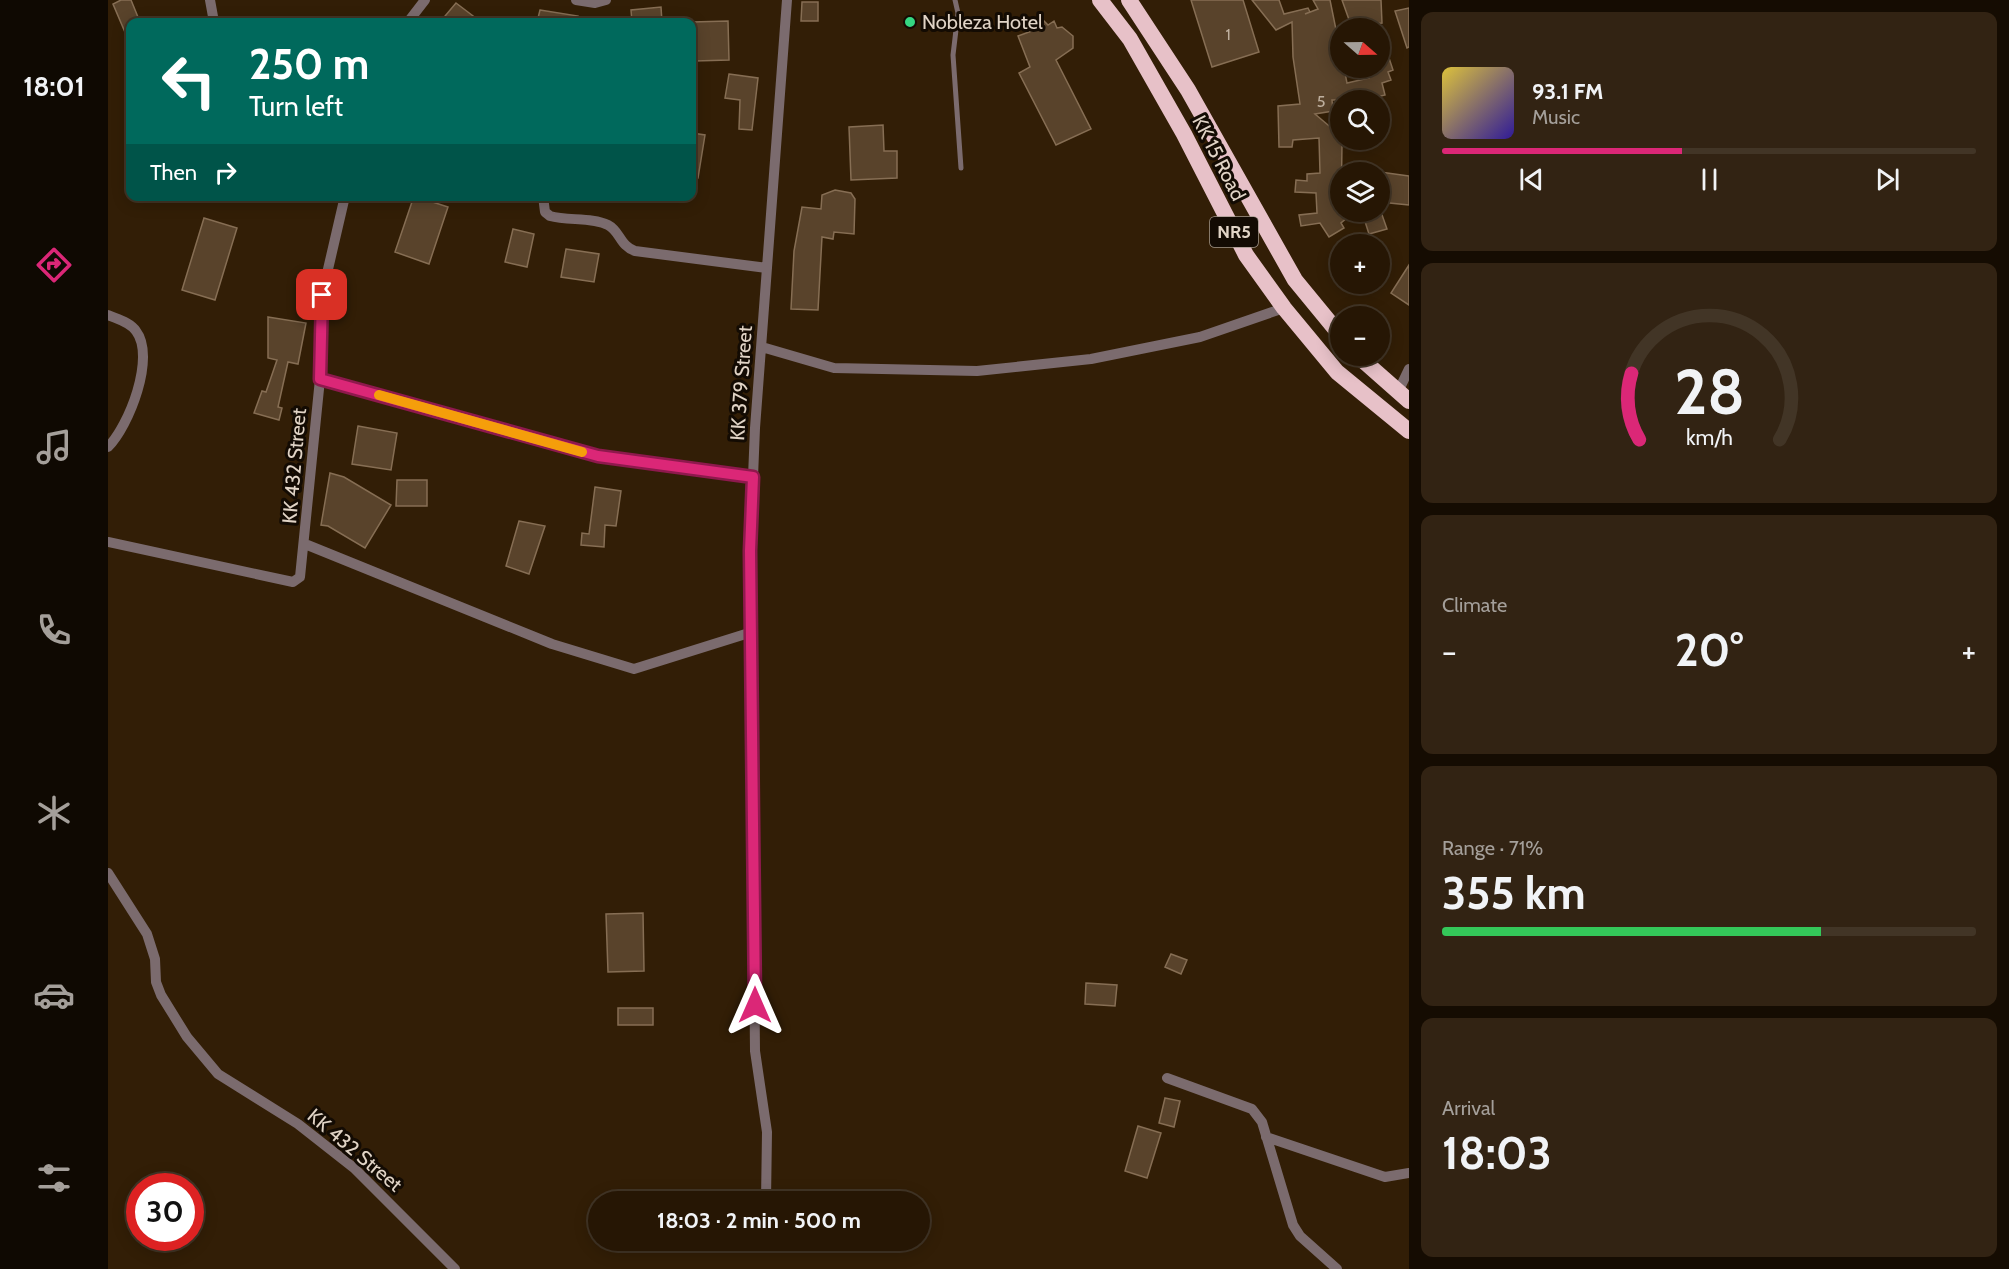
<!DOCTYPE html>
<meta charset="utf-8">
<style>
:root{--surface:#261604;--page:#322313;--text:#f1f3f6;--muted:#a49f9a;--line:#423526;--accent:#db2777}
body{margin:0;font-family:Cabin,sans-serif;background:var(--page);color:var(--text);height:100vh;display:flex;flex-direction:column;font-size:22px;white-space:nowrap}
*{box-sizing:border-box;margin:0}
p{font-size:20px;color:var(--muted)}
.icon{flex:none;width:33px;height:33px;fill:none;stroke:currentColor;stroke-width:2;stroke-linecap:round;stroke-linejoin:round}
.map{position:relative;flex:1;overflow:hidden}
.panel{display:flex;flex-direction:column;gap:12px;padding:12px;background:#150c02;width:600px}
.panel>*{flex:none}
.banner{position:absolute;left:18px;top:18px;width:570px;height:183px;border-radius:12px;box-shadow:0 3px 15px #0003,0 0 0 2px var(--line);background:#00695c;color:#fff;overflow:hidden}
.needle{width:39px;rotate:110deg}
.fabs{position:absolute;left:1222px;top:18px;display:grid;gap:12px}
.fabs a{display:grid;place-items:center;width:60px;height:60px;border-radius:50%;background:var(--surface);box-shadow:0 3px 15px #0003,0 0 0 2px var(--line);font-size:30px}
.speed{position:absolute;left:18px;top:1173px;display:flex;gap:12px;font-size:30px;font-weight:700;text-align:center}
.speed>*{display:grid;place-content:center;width:78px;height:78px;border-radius:50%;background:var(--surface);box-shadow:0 3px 15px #0003,0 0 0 2px var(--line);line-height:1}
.speed .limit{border:9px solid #d22;background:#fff;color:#111}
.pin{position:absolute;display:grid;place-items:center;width:51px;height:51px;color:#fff;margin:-26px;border-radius:12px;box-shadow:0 3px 9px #0006}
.me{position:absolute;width:66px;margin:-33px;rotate:0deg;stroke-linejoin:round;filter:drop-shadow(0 0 4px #0008)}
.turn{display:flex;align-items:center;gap:21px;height:126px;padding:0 24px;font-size:27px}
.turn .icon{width:78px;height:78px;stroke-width:2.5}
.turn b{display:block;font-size:42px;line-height:51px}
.then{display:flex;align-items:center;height:57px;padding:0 24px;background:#0003;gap:12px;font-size:22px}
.big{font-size:45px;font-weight:800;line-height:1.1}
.panel .tile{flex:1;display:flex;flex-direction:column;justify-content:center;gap:9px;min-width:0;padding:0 21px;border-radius:12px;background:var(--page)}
.panel .dial{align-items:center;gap:0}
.dial svg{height:156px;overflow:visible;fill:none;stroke:var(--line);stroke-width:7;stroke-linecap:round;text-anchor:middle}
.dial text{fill:var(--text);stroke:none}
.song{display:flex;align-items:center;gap:18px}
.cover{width:72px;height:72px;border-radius:9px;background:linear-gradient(135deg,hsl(50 70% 55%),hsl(250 70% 35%))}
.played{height:6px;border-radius:3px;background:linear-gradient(90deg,var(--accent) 45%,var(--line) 45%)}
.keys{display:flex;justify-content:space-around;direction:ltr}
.heat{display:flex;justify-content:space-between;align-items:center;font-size:33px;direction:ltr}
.charge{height:9px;border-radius:4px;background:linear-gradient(90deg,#34c759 71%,var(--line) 0)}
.trip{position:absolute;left:480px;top:1191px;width:342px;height:60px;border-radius:30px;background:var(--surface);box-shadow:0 3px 15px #0003,0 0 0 2px var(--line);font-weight:800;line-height:60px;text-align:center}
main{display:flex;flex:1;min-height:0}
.tabs{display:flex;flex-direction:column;width:108px;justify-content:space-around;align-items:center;background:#0f0902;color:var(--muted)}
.tabs .icon{width:42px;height:42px}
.tabs .selected{color:var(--accent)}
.tabs b{font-size:27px;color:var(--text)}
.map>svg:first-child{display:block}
.building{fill:#59432b;stroke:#866e54;stroke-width:1.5}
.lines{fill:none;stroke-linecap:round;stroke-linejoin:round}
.service{stroke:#7b6b6e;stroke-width:5}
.minor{stroke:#7b6b6e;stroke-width:10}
.trunk{stroke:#e7c1c8;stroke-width:16}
.route-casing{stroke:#8e194d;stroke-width:15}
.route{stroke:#db2777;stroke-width:10}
.slow{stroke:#f59e0b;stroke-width:10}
.poi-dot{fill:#35d881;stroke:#130b03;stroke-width:2}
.labels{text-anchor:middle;stroke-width:6;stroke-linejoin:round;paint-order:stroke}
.number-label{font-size:16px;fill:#bfb09f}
.shield{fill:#130b03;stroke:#a3988c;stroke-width:1.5}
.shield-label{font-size:18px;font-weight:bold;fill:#e1d4c6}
.poi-label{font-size:20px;fill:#e1d4c6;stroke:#130b03;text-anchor:start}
.street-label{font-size:20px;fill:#e1d4c6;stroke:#130b03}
</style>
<main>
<nav class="tabs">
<b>18:01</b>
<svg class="icon selected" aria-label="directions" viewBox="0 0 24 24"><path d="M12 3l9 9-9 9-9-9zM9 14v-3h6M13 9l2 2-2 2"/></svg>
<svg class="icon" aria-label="music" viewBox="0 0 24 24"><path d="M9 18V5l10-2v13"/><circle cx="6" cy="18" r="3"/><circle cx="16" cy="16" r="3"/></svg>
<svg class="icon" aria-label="phone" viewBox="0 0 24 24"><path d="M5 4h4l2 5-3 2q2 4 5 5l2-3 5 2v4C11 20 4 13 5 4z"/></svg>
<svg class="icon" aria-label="climate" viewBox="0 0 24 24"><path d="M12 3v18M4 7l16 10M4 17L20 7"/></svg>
<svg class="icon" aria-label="car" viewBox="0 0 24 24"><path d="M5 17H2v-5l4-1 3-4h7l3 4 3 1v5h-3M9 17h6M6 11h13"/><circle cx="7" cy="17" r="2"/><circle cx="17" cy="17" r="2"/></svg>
<svg class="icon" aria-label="filters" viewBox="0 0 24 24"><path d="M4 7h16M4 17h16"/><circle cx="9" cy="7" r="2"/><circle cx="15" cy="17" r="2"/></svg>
</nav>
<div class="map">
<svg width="1301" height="1269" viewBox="0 0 1301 1269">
<rect width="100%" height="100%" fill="#321e06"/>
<path class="building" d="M13 0H23L32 22H22V44L5 4Z
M1083 0H1135L1151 52 1104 67Z
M1144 0H1171L1176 14 1200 8 1202 12 1197 14 1210 9 1205 0H1222L1233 54V68H1236L1239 83 1261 78 1258 68H1272V61L1281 58 1285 70 1280 72 1283 80 1274 83 1277 95 1257 100H1224L1225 111 1207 114 1233 136V140H1238L1234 144 1233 212H1246L1233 223 1236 228 1221 237 1212 223 1193 226 1191 215 1209 213 1208 193 1187 192 1188 180 1199 181V174L1212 173 1211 138 1185 140 1184 147H1171L1170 106 1192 104 1185 57 1184 22 1168 30Z
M1234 0H1273L1274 23 1266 24 1268 28H1244Z
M694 2H710V21H693Z
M348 3 373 22H332Z
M553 7 554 22H524L523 10Z
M1301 8V47L1299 48 1287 11Z
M432 10 470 16 469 22H429Z
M929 20H935L940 25 946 21 949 28 954 27 965 36V48L948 60 983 129 948 145 911 73 922 67 910 36 924 31Z
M620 21 621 60 587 61V55L584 56V22Z
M621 74 650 78 644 130 631 129 632 100 617 98Z
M775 125 776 151H789V178L743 180 741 127Z
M584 133 597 135 590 178H584Z
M1272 172 1301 176V205L1272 202Z
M727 190 743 193 747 199 746 234 726 232 725 239 714 237 710 310 683 309 686 251 694 207 713 209 714 195Z
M306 196 340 207 321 264 287 252Z
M1254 212H1273L1279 229 1261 234Z
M96 218 129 228 107 300 74 290Z
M405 229 426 234 419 267 397 262Z
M458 249 491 254 486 282 453 277Z
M1301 265V305L1283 293Z
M160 317 198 323 190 364 180 362 170 407 174 408 171 420 146 413 154 391 158 392 169 360 160 358Z
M250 426 289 433 283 470 244 464Z
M222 473 236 477 283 505 257 548 220 526 213 525Z
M289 480H319V506H288Z
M487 487 513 491 508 526 497 525 496 547 473 545 474 533 481 534Z
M411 521 437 526 421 574 398 566Z
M535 913 536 971 500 972 498 914Z
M1063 954 1079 960 1073 974 1057 967Z
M978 983 1009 985 1007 1006 977 1004Z
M510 1008H545V1025H510Z
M1057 1098 1072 1101 1066 1127 1051 1123Z
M1030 1126 1053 1133 1039 1178 1017 1171Z"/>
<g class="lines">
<path class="service" d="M847 0 850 13 845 55 853 168"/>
<path class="minor" d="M102 0 106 22
M468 0 487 3 498 0
M300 22 317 0
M435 196 437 212 442 216C460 221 484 217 500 225 512 231 512 246 527 251L659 268
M0 315C9 319 22 322 28 331 48 357 21 426 0 447
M654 347 726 368 869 371 983 359 1092 337 1176 308
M212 379 490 456 645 477
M1290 392 1301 369
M0 542 185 582 192 577 212 379 214 295 237 196
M197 544 444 644 526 669 644 632
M0 873 39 934 47 959 48 982 53 995 79 1037 110 1074 190 1124 246 1168 347 1269
M1059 1078 1144 1109 1154 1122 1185 1225 1192 1236 1229 1269
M1158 1137 1277 1177 1301 1173
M658 1200 659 1132 647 1051 642 551 647 428 679 0"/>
<path class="trunk" d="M992 0 1022 39 1076 134 1138 255 1176 308 1229 372 1301 431
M1021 0 1080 90 1187 280 1233 336
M1250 356 1301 401"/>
</g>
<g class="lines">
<defs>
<path id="route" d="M214 295 212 379 490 456 645 477 642 551 647 1005"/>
</defs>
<use href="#route" class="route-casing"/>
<use href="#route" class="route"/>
<path class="slow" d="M271 395 474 452"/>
</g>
<circle class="poi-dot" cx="802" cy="22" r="6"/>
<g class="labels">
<g class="number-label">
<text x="1120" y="40">1</text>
<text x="1213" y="107">5</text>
</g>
<rect class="shield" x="1102" y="217" width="48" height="30" rx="4.5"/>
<g class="shield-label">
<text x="1126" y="238">NR5</text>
</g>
<g class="poi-label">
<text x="814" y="29">Nobleza Hotel</text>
</g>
<g class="street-label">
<text transform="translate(1111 158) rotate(63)" y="7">KK 15 Road</text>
<text transform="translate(633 383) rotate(-86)" y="7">KK 379 Street</text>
<text transform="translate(186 466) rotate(-85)" y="7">KK 432 Street</text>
<text transform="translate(247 1150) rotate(40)" y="7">KK 432 Street</text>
</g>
</g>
</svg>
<div class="fabs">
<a><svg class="needle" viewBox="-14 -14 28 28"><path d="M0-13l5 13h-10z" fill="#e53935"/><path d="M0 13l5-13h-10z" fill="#a49f9a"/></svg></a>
<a><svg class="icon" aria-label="search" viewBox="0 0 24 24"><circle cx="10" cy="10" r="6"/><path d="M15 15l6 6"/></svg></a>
<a><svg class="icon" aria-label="layers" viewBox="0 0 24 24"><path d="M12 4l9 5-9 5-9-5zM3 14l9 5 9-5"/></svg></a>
<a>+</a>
<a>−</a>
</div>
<div class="speed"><div class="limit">30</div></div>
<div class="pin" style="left:214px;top:295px;background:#d93025"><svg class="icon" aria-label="arrive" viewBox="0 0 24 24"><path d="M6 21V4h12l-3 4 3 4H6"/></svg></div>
<svg class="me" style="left:647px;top:1005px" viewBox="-20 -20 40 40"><path d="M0-17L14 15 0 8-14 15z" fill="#db2777" stroke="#fff" stroke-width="4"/></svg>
<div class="trip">18:03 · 2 min · 500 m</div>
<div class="banner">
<div class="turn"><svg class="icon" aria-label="left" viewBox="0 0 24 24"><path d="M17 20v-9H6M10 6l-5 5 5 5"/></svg><div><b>250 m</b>Turn left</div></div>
<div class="then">Then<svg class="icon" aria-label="right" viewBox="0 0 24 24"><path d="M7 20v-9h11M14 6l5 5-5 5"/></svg></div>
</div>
</div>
<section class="panel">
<div class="tile">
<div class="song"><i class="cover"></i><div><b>93.1 FM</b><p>Music</p></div></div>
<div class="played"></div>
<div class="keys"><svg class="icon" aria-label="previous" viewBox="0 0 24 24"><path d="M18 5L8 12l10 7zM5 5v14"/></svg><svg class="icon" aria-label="pause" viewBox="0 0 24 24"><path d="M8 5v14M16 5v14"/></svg><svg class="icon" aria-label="next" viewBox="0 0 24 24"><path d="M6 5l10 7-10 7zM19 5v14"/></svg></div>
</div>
<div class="tile dial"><svg viewBox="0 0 100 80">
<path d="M14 69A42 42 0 1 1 86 69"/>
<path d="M14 69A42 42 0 0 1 10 35" stroke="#db2777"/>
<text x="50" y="56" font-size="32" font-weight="700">28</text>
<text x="50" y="72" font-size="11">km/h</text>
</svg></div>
<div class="tile"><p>Climate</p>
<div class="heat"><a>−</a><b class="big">20°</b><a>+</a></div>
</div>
<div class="tile"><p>Range · 71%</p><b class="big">355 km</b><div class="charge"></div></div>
<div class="tile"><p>Arrival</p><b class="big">18:03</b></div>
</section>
</main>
